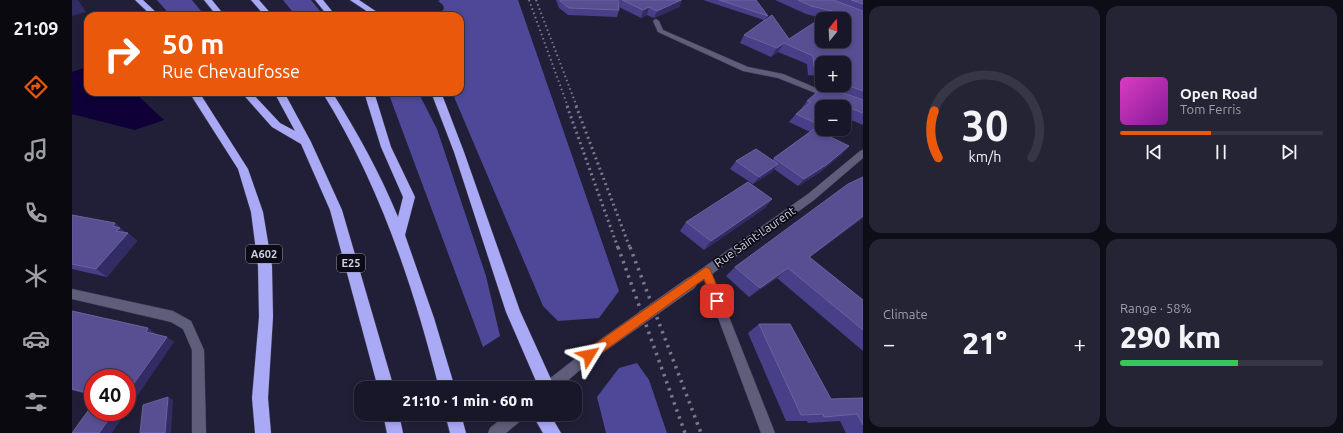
<!DOCTYPE html>
<meta charset="utf-8">
<style>
:root{--surface:#181729;--page:#252435;--text:#f1f3f6;--muted:#9f9fa8;--line:#363646;--accent:#ea580c}
body{margin:0;font-family:Ubuntu,sans-serif;background:var(--page);color:var(--text);height:100vh;display:flex;flex-direction:column;font-size:15px;white-space:nowrap}
*{box-sizing:border-box;margin:0}
p{font-size:13px;color:var(--muted)}
.icon{flex:none;width:22px;height:22px;fill:none;stroke:currentColor;stroke-width:2;stroke-linecap:round;stroke-linejoin:round}
.map{position:relative;flex:1;overflow:hidden}
.panel{display:flex;flex-direction:column;gap:6px;padding:6px;background:#0d0d17;width:480px}
.panel>*{flex:none}
.hud{position:absolute;left:12px;top:12px;width:380px;height:84px;border-radius:12px;box-shadow:0 2px 6px #0003,0 0 0 1px var(--line);background:#ea580c;color:#fff;overflow:hidden}
.needle{width:26px;rotate:18deg}
.fabs{position:absolute;left:743px;top:12px;display:grid;gap:8px}
.fabs a{display:grid;place-items:center;width:36px;height:36px;border-radius:8px;background:var(--surface);box-shadow:0 2px 6px #0003,0 0 0 1px var(--line);font-size:20px}
.speed{position:absolute;left:12px;top:369px;display:flex;gap:8px;font-size:20px;font-weight:700;text-align:center}
.speed>*{display:grid;place-content:center;width:52px;height:52px;border-radius:50%;background:var(--surface);box-shadow:0 2px 6px #0003,0 0 0 1px var(--line);line-height:1}
.speed .limit{border:6px solid #d22;background:#fff;color:#111}
.pin{position:absolute;display:grid;place-items:center;width:34px;height:34px;color:#fff;margin:-17px;border-radius:8px;box-shadow:0 2px 6px #0006}
.me{position:absolute;width:44px;margin:-22px;rotate:55deg;stroke-linejoin:round;filter:drop-shadow(0 0 3px #0008)}
.turn{display:flex;align-items:center;gap:14px;height:84px;padding:0 12px;font-size:18px}
.turn .icon{width:52px;height:52px;stroke-width:2.5}
.turn b{display:block;font-size:28px;line-height:34px}
.big{font-size:30px;font-weight:800;line-height:1.1}
.panel .tile{flex:1;display:flex;flex-direction:column;justify-content:center;gap:6px;min-width:0;padding:0 14px;border-radius:12px;background:var(--page)}
.panel .dial{align-items:center;gap:0}
.dial svg{height:104px;overflow:visible;fill:none;stroke:var(--line);stroke-width:7;stroke-linecap:round;text-anchor:middle}
.dial text{fill:var(--text);stroke:none}
.song{display:flex;align-items:center;gap:12px}
.cover{width:48px;height:48px;border-radius:6px;background:linear-gradient(135deg,hsl(310 70% 55%),hsl(290 70% 35%))}
.played{height:4px;border-radius:2px;background:linear-gradient(90deg,var(--accent) 45%,var(--line) 45%)}
.keys{display:flex;justify-content:space-around;direction:ltr}
.heat{display:flex;justify-content:space-between;align-items:center;font-size:22px;direction:ltr}
.charge{height:6px;border-radius:3px;background:linear-gradient(90deg,#34c759 58%,var(--line) 0)}
.panel .tiles{flex:1;display:grid;gap:6px;grid-template-columns:repeat(2,1fr)}
.trip{position:absolute;left:282px;top:381px;width:228px;height:40px;border-radius:12px;background:var(--surface);box-shadow:0 2px 6px #0003,0 0 0 1px var(--line);font-weight:800;line-height:40px;text-align:center}
main{display:flex;flex:1;min-height:0}
.dock{display:flex;flex-direction:column;width:72px;justify-content:space-around;align-items:center;background:#0a0910;color:var(--muted)}
.dock .icon{width:28px;height:28px}
.dock .on{color:var(--accent)}
.dock b{font-size:18px;color:var(--text)}
.map>svg:first-child{display:block}
.forest{fill:#4f4898}
.water{fill:#0f0038}
.lines{fill:none;stroke-linecap:round;stroke-linejoin:round}
.minor-casing{stroke:#3d3c51;stroke-width:1}
.highway-casing{stroke:#3d3c51;stroke-width:1}
.minor{fill:#5e5e7b;fill-rule:evenodd}
.highway{fill:#aaa9f5;fill-rule:evenodd}
.rail-far2{stroke:#79798d;stroke-width:2;stroke-dasharray:1.5 3;stroke-linecap:butt}
.rail-far1{stroke:#79798d;stroke-width:3;stroke-dasharray:2 3.5;stroke-linecap:butt}
.rail{stroke:#79798d;stroke-width:3.5;stroke-dasharray:2.5 5;stroke-linecap:butt}
.minor-bridge-casing{stroke:#3d3c51;stroke-width:13;stroke-linecap:butt}
.minor-bridge{stroke:#5e5e7b;stroke-width:12}
.wall{fill:#483f89}
.shaded-wall{fill:#322c64}
.building{fill:#574f92;stroke:#6a639e;fill-rule:evenodd}
.route{fill:#ea580c;stroke:#983908}
.labels{text-anchor:middle;stroke-width:3.5;stroke-linejoin:round;paint-order:stroke}
.shield{fill:#0b0a15;stroke:#9595a4;stroke-width:1}
.shield-label{font-size:11px;font-weight:bold;fill:#d0d1e1}
.street-label{font-size:12px;fill:#d0d1e1;stroke:#0b0a15}
</style>
<main>
<nav class="dock">
<b>21:09</b>
<svg class="icon on" aria-label="directions" viewBox="0 0 24 24"><path d="M12 3l9 9-9 9-9-9zM9 14v-3h6M13 9l2 2-2 2"/></svg>
<svg class="icon" aria-label="music" viewBox="0 0 24 24"><path d="M9 18V5l10-2v13"/><circle cx="6" cy="18" r="3"/><circle cx="16" cy="16" r="3"/></svg>
<svg class="icon" aria-label="phone" viewBox="0 0 24 24"><path d="M5 4h4l2 5-3 2q2 4 5 5l2-3 5 2v4C11 20 4 13 5 4z"/></svg>
<svg class="icon" aria-label="climate" viewBox="0 0 24 24"><path d="M12 3v18M4 7l16 10M4 17L20 7"/></svg>
<svg class="icon" aria-label="car" viewBox="0 0 24 24"><path d="M5 17H2v-5l4-1 3-4h7l3 4 3 1v5h-3M9 17h6M6 11h13"/><circle cx="7" cy="17" r="2"/><circle cx="17" cy="17" r="2"/></svg>
<svg class="icon" aria-label="filters" viewBox="0 0 24 24"><path d="M4 7h16M4 17h16"/><circle cx="9" cy="7" r="2"/><circle cx="15" cy="17" r="2"/></svg>
</nav>
<div class="map">
<svg width="791" height="433" viewBox="0 0 791 433">
<rect width="100%" height="100%" fill="#201f37"/>
<path class="forest" d="M85 0H120L133 16H99Z
M211 0H239L252 16H224Z
M368 0H446L547 291 527 318 486 321 471 306 380 92H388V16H360L369 12 372 9 371 5 366 1Z
M316 92H346L365 129 414 276 428 336 411 347Z
M565 363 577 380 595 433H534L525 397 547 368Z"/>
<path class="water" d="M16 67V92H62L92 120 63 130 0 114V72Z"/>
<g class="lines">
<defs>
<path id="minor" d="M584 19 587 21 591 30 676 67 711 74 763 96 762 98H756L706 78 671 71 586 32 581 21Z
M791 150V158L742 200 640 274 703 433H689L632 280 619 288 615 287 613 283 615 279 736 194 788 151Z
M0 289 101 311 119 321 132 350 134 433H120V350L111 329 99 322 0 299Z
M517 349 521 351 523 355 521 359 487 388H470L472 383 513 351Z
M435 414H453L451 419 434 433H416L418 428Z"/>
<path id="highway" d="M63 0H71L88 16H80Z
M132 0H140L153 16H145Z
M179 0H187L201 16H193Z
M243 0H251L264 16H256Z
M278 0H287L311 16H302Z
M117 92H127L176 169 191 212 200 266 201 317 196 398 199 433H183L180 398 187 317 186 266 179 212 166 169Z
M169 92H179L208 123 223 131 202 92H212L239 142 270 210 322 388H306L258 210 229 144 200 127Z
M250 92H260C285 132 308 173 326 217L331 197 309 147 292 92H302L319 147 343 197 333 235 362 318 383 388H367C341 285 307 183 250 92Z
M359 92H369L392 152 448 311 483 388H467L434 312 382 152Z
M311 414H327L331 433H315Z
M373 414H389L394 433H378Z
M460 414H478L489 433H471Z"/>
</defs>
<use href="#minor" class="minor-casing"/>
<use href="#highway" class="highway-casing"/>
<use href="#minor" class="minor"/>
<use href="#highway" class="highway"/>
<path class="rail-far2" d="M457 0 496 107
M464 0 505 107"/>
<path class="rail-far1" d="M495 106 546 248
M504 106 558 248"/>
<path class="rail" d="M546 247 613 433
M558 247 629 433"/>
<defs>
<path id="minor-bridge" d="M517 355 619 283"/>
</defs>
<use href="#minor-bridge" class="minor-bridge-casing"/>
<use href="#minor-bridge" class="minor-bridge"/>
</g>
<path class="wall" d="M484 0H610L607 7 582 18 575 15 569 18 547 7V10L545 17 496 15 487 8Z
M631 0H684L696 16 693 19 717 39 750 18 734 14 703 0H791V125L772 117V107H750V129H759L753 134 770 154 747 173 726 186 702 169 700 172 681 184 658 169 664 161 700 160 702 158 738 132 717 122 724 114 729 109 735 101 754 87 756 85H772V63H750V76L736 75 735 64 706 52 699 57 668 43 672 35 692 20Z
M791 177V218L738 257 791 300V351L705 278 677 297 654 276 663 267Z
M700 199 693 208 632 250 608 231 614 222Z
M0 215 43 223 53 232 56 233 65 241 35 277 0 269Z
M0 311 76 328 84 334 102 342 21 403V396L0 390Z
M687 324 759 399 791 398V433H774L768 421 736 423 735 421H714L676 333Z"/>
<path class="shaded-wall" d="M0 0H6L14 12 0 16Z
M609 0H610L607 7 582 18 585 11Z
M577 7 575 15 569 18 571 10Z
M712 43 706 52 699 57 705 48Z
M777 146 770 154 747 173 726 186 732 179Z
M706 164 700 172 681 184 687 177Z
M700 199 693 208 632 250 639 241Z
M791 216V218L725 266 737 257Z
M43 223 55 234 56 233 65 241 35 277 24 269 44 231 41 226Z
M716 268 705 278 677 297 688 288Z
M76 328 84 334 82 337 74 332Z
M95 337 102 342 55 411V393Z
M96 397 101 400 99 433H93Z
M42 412H54L40 433H27Z"/>
<path class="building" d="M488 0H546L547 10 497 8 488 1Z
M550 0H609L585 11 577 7 571 10Z
M647 0H684L696 16Z
M726 0H761L791 11V91L772 84V63H750V67H742L741 56 712 43 705 48 672 35 700 15 717 39 760 11 739 6ZM750 19H772V41H750Z
M779 0H791V4Z
M752 86 791 100V113L778 108 772 115V107H750V126L724 114 739 102 735 101Z
M742 129 777 146 754 165 732 179 702 158Z
M684 149 706 164 687 177 664 161Z
M791 177V216L737 257 791 300V330L716 268 688 288 663 267 776 184Z
M676 182 700 199 639 241 614 222Z
M0 215 43 223 41 226 48 228 44 231 56 233 24 269 0 264Z
M0 311 76 328 74 332 95 337 55 393V378H21V394L0 389Z
M687 324H718L759 399 791 398V425L785 414 752 417 751 414 729 415Z
M21 395V403L18 401Z
M96 397 93 433H68L71 405Z
M21 404V412H42L27 433H0Z"/>
<path class="route" d="M634 267 638 269 651 301 649 304H642L632 279 521 359 517 361 513 359 511 355 513 351Z"/>
<g class="labels">
<g class="shield">
<rect x="174" y="245" width="36" height="18" rx="3"/>
<rect x="265" y="254" width="28" height="18" rx="3"/>
</g>
<g class="shield-label">
<text x="192" y="258">A602</text>
<text x="279" y="267">E25</text>
</g>
<g class="street-label">
<text transform="translate(683 237) rotate(-35)" y="4">Rue Saint-Laurent</text>
</g>
</g>
</svg>
<div class="fabs">
<a><svg class="needle" viewBox="-14 -14 28 28"><path d="M0-13l5 13h-10z" fill="#e53935"/><path d="M0 13l5-13h-10z" fill="#9f9fa8"/></svg></a>
<a>+</a>
<a>−</a>
</div>
<div class="speed"><div class="limit">40</div></div>
<div class="pin" style="left:645px;top:301px;background:#d93025"><svg class="icon" aria-label="arrive" viewBox="0 0 24 24"><path d="M6 21V4h12l-3 4 3 4H6"/></svg></div>
<svg class="me" style="left:517px;top:355px" viewBox="-20 -20 40 40"><path d="M0-17L14 15 0 8-14 15z" fill="#ea580c" stroke="#fff" stroke-width="4"/></svg>
<div class="trip">21:10 · 1 min · 60 m</div>
<div class="hud">
<div class="turn"><svg class="icon" aria-label="right" viewBox="0 0 24 24"><path d="M7 20v-9h11M14 6l5 5-5 5"/></svg><div><b>50 m</b>Rue Chevaufosse</div></div>
</div>
</div>
<section class="panel">
<div class="tiles">
<div class="tile dial"><svg viewBox="0 0 100 80">
<path d="M14 69A42 42 0 1 1 86 69"/>
<path d="M14 69A42 42 0 0 1 11 33" stroke="#ea580c"/>
<text x="50" y="56" font-size="32" font-weight="700">30</text>
<text x="50" y="72" font-size="11">km/h</text>
</svg></div>
<div class="tile">
<div class="song"><i class="cover"></i><div><b>Open Road</b><p>Tom Ferris</p></div></div>
<div class="played"></div>
<div class="keys"><svg class="icon" aria-label="previous" viewBox="0 0 24 24"><path d="M18 5L8 12l10 7zM5 5v14"/></svg><svg class="icon" aria-label="pause" viewBox="0 0 24 24"><path d="M8 5v14M16 5v14"/></svg><svg class="icon" aria-label="next" viewBox="0 0 24 24"><path d="M6 5l10 7-10 7zM19 5v14"/></svg></div>
</div>
<div class="tile"><p>Climate</p>
<div class="heat"><a>−</a><b class="big">21°</b><a>+</a></div>
</div>
<div class="tile"><p>Range · 58%</p><b class="big">290 km</b><div class="charge"></div></div>
</div>
</section>
</main>
